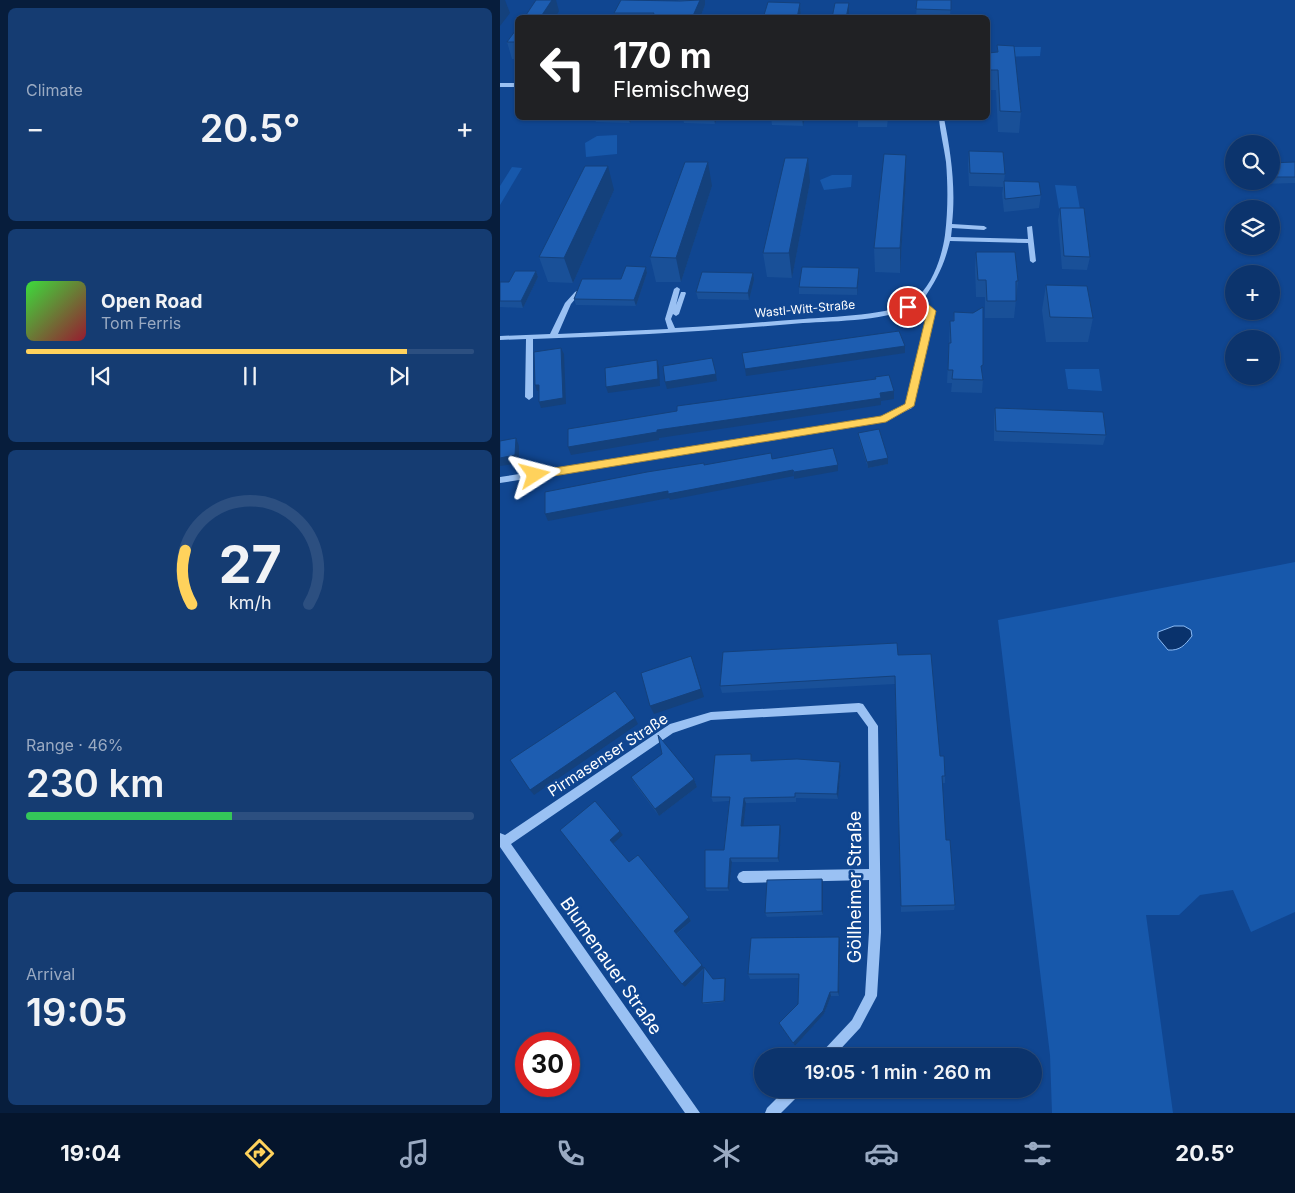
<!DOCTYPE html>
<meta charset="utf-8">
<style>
:root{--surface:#0c346d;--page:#153c72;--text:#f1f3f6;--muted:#9aaac2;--line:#2c4f80;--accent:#ffd25c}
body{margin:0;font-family:Inter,sans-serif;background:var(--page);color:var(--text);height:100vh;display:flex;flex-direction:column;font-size:19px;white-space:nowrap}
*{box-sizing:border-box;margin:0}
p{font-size:16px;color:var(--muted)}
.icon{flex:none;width:28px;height:28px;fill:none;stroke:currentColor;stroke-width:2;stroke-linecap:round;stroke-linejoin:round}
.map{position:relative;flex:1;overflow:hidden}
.side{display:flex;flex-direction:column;gap:8px;padding:8px;background:#071d3c;width:500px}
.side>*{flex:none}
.top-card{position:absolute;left:15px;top:15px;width:475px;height:105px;border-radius:8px;box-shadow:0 1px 4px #0004,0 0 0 1px var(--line);background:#202124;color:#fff;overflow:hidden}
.buttons{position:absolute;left:725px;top:135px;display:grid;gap:10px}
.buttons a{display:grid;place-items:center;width:55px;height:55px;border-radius:50%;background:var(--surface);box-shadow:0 1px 4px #0004,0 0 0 1px var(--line);font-size:25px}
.speed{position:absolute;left:15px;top:1032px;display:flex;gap:10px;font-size:25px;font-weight:700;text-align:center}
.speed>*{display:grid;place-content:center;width:65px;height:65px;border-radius:50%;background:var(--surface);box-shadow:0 1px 4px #0004,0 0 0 1px var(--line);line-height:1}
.speed .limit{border:8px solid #d22;background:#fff;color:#111}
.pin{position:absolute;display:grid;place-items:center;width:42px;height:42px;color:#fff;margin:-21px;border:2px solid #fff;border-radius:50%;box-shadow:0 1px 5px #0007}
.me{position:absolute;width:55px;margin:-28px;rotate:81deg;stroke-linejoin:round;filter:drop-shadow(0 0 4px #0008)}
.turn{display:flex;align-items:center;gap:18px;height:105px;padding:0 15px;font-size:22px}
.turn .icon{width:65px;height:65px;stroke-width:2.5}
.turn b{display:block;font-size:35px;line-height:42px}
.big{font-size:38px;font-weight:600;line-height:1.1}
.side .widget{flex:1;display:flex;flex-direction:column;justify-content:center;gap:8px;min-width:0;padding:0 18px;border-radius:8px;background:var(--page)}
.side .dial{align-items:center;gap:0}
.dial svg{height:130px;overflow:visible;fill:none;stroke:var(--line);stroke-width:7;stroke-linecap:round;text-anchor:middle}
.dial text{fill:var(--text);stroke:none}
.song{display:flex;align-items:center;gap:15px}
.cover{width:60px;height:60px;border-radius:8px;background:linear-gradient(135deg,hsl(120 70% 55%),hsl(350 70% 35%))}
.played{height:5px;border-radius:2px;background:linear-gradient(90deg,var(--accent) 85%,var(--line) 85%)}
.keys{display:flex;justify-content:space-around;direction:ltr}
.heat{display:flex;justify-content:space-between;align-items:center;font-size:28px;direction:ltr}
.charge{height:8px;border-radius:4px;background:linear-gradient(90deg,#34c759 46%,var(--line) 0)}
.trip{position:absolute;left:254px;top:1048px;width:288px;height:50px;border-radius:25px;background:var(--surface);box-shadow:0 1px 4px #0004,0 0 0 1px var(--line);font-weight:600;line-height:50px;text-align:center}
.tab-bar{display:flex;height:80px;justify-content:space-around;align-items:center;background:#05152c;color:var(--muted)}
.tab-bar .icon{width:35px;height:35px}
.tab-bar .active{color:var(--accent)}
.tab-bar b{font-size:22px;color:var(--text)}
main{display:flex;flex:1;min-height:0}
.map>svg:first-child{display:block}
.green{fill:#1758ab;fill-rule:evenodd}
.water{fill:#09326c;stroke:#8bbcf7}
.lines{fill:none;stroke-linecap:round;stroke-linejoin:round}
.minor{fill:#9ac1f3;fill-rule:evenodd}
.wall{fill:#195098}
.shaded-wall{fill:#14417c}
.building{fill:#1d5db1;stroke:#14417c}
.route{fill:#ffd25c;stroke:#a6883c}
.labels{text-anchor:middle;stroke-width:5;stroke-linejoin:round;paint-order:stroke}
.far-street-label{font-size:12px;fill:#fff;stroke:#104691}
.street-label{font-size:15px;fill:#fff;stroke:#104691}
.near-street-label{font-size:18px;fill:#fff;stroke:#104691}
</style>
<main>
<section class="side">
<div class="widget"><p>Climate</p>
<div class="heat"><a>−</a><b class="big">20.5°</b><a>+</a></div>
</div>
<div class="widget">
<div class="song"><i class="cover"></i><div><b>Open Road</b><p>Tom Ferris</p></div></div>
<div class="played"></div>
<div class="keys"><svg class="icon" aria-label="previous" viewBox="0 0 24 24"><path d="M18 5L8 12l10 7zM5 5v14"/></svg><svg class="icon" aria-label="pause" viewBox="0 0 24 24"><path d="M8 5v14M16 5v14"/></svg><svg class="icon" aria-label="next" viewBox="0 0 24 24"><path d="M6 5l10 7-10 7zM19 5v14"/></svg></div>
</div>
<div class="widget dial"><svg viewBox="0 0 100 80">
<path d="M14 69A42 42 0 1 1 86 69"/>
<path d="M14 69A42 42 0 0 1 10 36" stroke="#ffd25c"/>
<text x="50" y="56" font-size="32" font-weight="700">27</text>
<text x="50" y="72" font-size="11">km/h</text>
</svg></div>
<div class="widget"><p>Range · 46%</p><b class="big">230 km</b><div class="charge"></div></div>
<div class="widget"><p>Arrival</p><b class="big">19:05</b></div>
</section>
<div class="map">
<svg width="795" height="1113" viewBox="0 0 795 1113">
<rect width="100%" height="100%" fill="#104691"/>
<path class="green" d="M498 47H541L540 56 497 57Z
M117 135V154L86 157 85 143 97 136Z
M12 167 22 168 0 205V186Z
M332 175H352L351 187 324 190 320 180Z
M555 185 576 186 580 209H559Z
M565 369H599L602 391 568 389Z
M795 562V912L751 932 733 890 700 895 679 915H646L673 1113H552L550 1055 498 620ZM674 626H684L691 630C687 642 683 652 668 650L658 638Z"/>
<path class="water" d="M674 626H684L691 630 692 636C685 645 680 651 668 650L658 638V632Z"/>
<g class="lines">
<path class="minor" d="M0 83H18V87H0Z
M439 118H444C451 153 456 188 452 224L484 226 487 228 484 230 452 228 451 237 528 239 527 227 532 226 536 261 533 263 530 261 528 243 450 241C444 266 437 279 423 300L435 311 412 408 383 422 0 483V477L381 417 406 405 428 312 418 304C392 321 335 321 303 323 213 331 124 336 33 339V397L29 400 25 397 26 339 0 340V336L50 334 65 303 75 292 77 291 80 293 71 304 58 334 168 329 165 319 174 289 177 287 180 289 176 305 181 292H185L186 293 179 314 176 316 173 314 171 319 175 328C218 326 261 322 304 319 329 317 395 315 413 301 432 287 442 257 445 235 448 211 448 186 446 162 444 147 440 132 439 118Z
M359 703 363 704 378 726 381 932 377 996 360 1028 334 1056H320L322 1052 352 1020 365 995 369 932V880L243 883 239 881 237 877 239 873 243 871 369 869 368 727 357 712 211 720 173 733 11 844 200 1113H185L0 847V833L5 835 170 724 211 712Z
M286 1089H301L300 1094 281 1113H265L267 1108Z"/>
</g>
<path class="wall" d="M180 0H205V5L200 18H115L114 13Z
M417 0H451L450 18H416Z
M300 3 301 18H264V15Z
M18 27V59H12L7 42Z
M497 45 521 112 519 133 498 132 496 90H488V53L497 52Z
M94 118H132L130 123 96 122Z
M183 118H217L215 124 184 123Z
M271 118H305L303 126 272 125Z
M358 118H388L387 127H358Z
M469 151 505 174 504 181 541 195 539 208 504 212 502 194 503 187 469 186 468 164Z
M795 162V183L764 184 763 181H771V163Z
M406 178 400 273 375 272 374 248Z
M310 182 292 278 267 277 263 253Z
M212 186 181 282H156L150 257Z
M114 190 73 283 48 282 39 257Z
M560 208 590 257 587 270 562 269 558 220Z
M476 252 518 281 514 318H485V297H476L475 268Z
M146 267 147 273 136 306 76 305 74 299 121 279Z
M36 271 38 277 23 308 0 307V282H9Z
M359 274 357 295 299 294V287Z
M254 280 249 300 198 299 196 292Z
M546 285 593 318 588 342H546L542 310Z
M454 312 482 374 483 380 482 393 451 392 452 383H447L450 321H453Z
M495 408 606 435 603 445 494 441V418Z
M358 433 388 458V464L368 468 359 439Z
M398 655 440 756 445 776V783H442L446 840 455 905 454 910 401 912 395 684 222 693 220 686Z
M251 754 252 761 340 762 341 766 338 799 296 798V802L246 803 243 826 281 830 279 862H232L229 891H207L205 888 224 850 229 801 213 802 211 797Z
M131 777 194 779 197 787 159 816 135 784Z
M60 830 120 831 123 835 113 844 129 862 189 917 191 921 177 934 213 979H226L225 1002 204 1004 202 1003 204 969 185 987Z
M322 879 323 883V915L267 917 265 913Z
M340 941 339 996H331L324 1014 295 1046 279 1023 298 1004 299 978 250 979 248 974Z"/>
<path class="shaded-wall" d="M0 0H5L10 13 0 26Z
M52 0H56L59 11 55 18H40Z
M200 0H205V5L200 18H192Z
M300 3 301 18H297Z
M349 3V18H346Z
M128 118H132L130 123Z
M214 118H217L215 124Z
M302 118H305L303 126Z
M406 155V178L400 273V248Z
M308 158 310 182 292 278 289 253Z
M208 162 212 186 181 282 176 258Z
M108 166 114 190 73 283 64 258Z
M146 267 147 273 136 306 134 300Z
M359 268V274L357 295V288Z
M36 271 38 277 23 308 21 301Z
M253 273 254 280 249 300 248 293Z
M405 346V353L246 376 245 369Z
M61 348 64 354 66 404 41 408 39 402Z
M157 360 159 367 160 386 108 393 106 387Z
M216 374 217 381 167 389 165 382Z
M35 385H39L41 390 37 391Z
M394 391V399L381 401V405L159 438V440L71 455 68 447 157 430Z
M16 438 19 446V463L0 466V458Z
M388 458V464L368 468 367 462Z
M338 465V471L294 479V472Z
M293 470 294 476 170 500 169 498 48 521 45 514 168 491Z
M194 665 204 697 154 714 150 706Z
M135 718 138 724 34 795 30 790Z
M340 762 341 766 338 799 337 794Z
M194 779 197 787 159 816 155 809Z
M244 798 246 803 243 830 241 826Z
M280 825 281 830 279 862 278 858Z
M120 831 123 835 113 844 110 840Z
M230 858 232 862 229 891 228 888Z
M322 879 323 883V915L322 911Z
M189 917 191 921 176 934 174 931Z
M339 937 340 941 339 996 338 992Z
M202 965 204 968 185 987 182 984Z
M225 978 226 979 225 1002 224 1001Z
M330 992 331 996 324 1014 295 1046 293 1043Z"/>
<path class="building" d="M36 0H52L40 18H24Z
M121 0 180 1 200 0 192 18H152L154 13H114Z
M417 0H451V10L416 9Z
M268 2 300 3 297 18H274L275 15H264Z
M335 3H349L346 18H332Z
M18 27V42H7Z
M497 45 514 46 521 112 500 111 498 70H488V53L498 52Z
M469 151 503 152 505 174 470 173Z
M384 154 406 155 400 248H374Z
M285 158H308L289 253H263Z
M185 162H208L176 258 150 257Z
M795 162V177H771V163Z
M85 166H108L64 258 39 257Z
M504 181 539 182 541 195 505 199Z
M560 208H584L590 257 564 256Z
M476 252H515L518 281H516V301H487L486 280H478Z
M126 266 146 267 134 300 74 299 82 279H121Z
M302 267 359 268 357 288 299 287Z
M15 271H36L21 301H0V282H9Z
M202 272 253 273 248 293 196 292Z
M546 285 587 286 593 318 550 317Z
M483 307V365L481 366 483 380 452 379 453 370H448L449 343H451L450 321H454V312L473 313Z
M399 331 405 346 245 369 242 353Z
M61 348 63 398 39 402V385H35L34 352Z
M212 358 216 374 165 382 163 366Z
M157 360 158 379 106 387 105 368Z
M389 375 394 391 380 393 381 398 157 430V432L68 447V429L177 411V406L376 379 375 377Z
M495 408 603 412 606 435 496 431Z
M379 429 388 458 367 462 358 433Z
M16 438 15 455 0 458V441Z
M333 448 338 465 294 472 293 470 168 494V491L45 514V492L147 472 204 463V465L271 453 272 459Z
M397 643 398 655 431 654 440 756H444L445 776H442L446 840H450L455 905 401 906 395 676 220 686 223 652Z
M191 656 201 689 150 706 141 673Z
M115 691 135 718 30 790 10 760Z
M158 735 194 779 155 809 131 777 162 754Z
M251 754V761L297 759 340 762 337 794 295 793V797L244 798 241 826 280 825 278 858H230L228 888H205V850H224L230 797H211L215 755Z
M95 801 120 831 110 840 129 862 138 855 189 917 174 931 202 965 182 984 60 830Z
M322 879V911L265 913 267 880Z
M339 937 338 992H330L323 1011 293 1043 279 1023 298 1004 299 974H248L251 938Z
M204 967 213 979 225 978 224 1001 202 1003Z"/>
<path class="route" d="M415 298H421L436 311 414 406 386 422 35 479 30 475 35 471 381 416 405 404 427 312 418 304 411 309H404V305Z"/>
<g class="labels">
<g class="far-street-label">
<text transform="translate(305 309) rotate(-5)" y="4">Wastl-Witt-Straße</text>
</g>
<g class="street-label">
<text transform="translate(108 755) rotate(-33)" y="5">Pirmasenser Straße</text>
</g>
<g class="near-street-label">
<text transform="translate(355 887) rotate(-90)" y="6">Göllheimer Straße</text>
<text transform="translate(111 966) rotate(55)" y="6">Blumenauer Straße</text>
</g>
</g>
</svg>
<div class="buttons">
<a><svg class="icon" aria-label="search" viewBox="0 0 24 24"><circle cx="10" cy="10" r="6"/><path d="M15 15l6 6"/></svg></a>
<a><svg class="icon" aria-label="layers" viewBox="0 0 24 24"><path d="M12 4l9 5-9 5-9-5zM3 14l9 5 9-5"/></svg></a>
<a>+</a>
<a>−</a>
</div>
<div class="speed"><div class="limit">30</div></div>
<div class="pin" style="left:408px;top:307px;background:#d93025"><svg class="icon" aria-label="arrive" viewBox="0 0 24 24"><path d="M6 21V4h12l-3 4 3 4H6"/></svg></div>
<svg class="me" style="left:35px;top:475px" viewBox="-20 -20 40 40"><path d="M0-17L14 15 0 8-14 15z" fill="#ffd25c" stroke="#fff" stroke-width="4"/></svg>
<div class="trip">19:05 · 1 min · 260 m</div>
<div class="top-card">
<div class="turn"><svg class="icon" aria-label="left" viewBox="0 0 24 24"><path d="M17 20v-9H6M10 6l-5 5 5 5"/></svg><div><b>170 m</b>Flemischweg</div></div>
</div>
</div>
</main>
<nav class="tab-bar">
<b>19:04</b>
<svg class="icon active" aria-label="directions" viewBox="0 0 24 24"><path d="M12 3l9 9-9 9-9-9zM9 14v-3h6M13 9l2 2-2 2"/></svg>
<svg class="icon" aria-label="music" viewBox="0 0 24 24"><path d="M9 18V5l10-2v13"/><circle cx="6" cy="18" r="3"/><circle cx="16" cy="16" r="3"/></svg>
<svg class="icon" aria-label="phone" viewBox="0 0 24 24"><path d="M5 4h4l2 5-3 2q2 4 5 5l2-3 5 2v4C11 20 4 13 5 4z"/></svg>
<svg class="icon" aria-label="climate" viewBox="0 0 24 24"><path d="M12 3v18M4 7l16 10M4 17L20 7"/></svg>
<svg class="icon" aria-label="car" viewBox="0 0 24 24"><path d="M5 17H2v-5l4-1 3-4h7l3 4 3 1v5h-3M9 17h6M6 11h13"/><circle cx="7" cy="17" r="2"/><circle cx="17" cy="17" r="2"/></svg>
<svg class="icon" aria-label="filters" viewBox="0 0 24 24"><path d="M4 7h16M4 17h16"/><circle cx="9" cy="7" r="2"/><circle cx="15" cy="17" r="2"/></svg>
<b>20.5°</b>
</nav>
